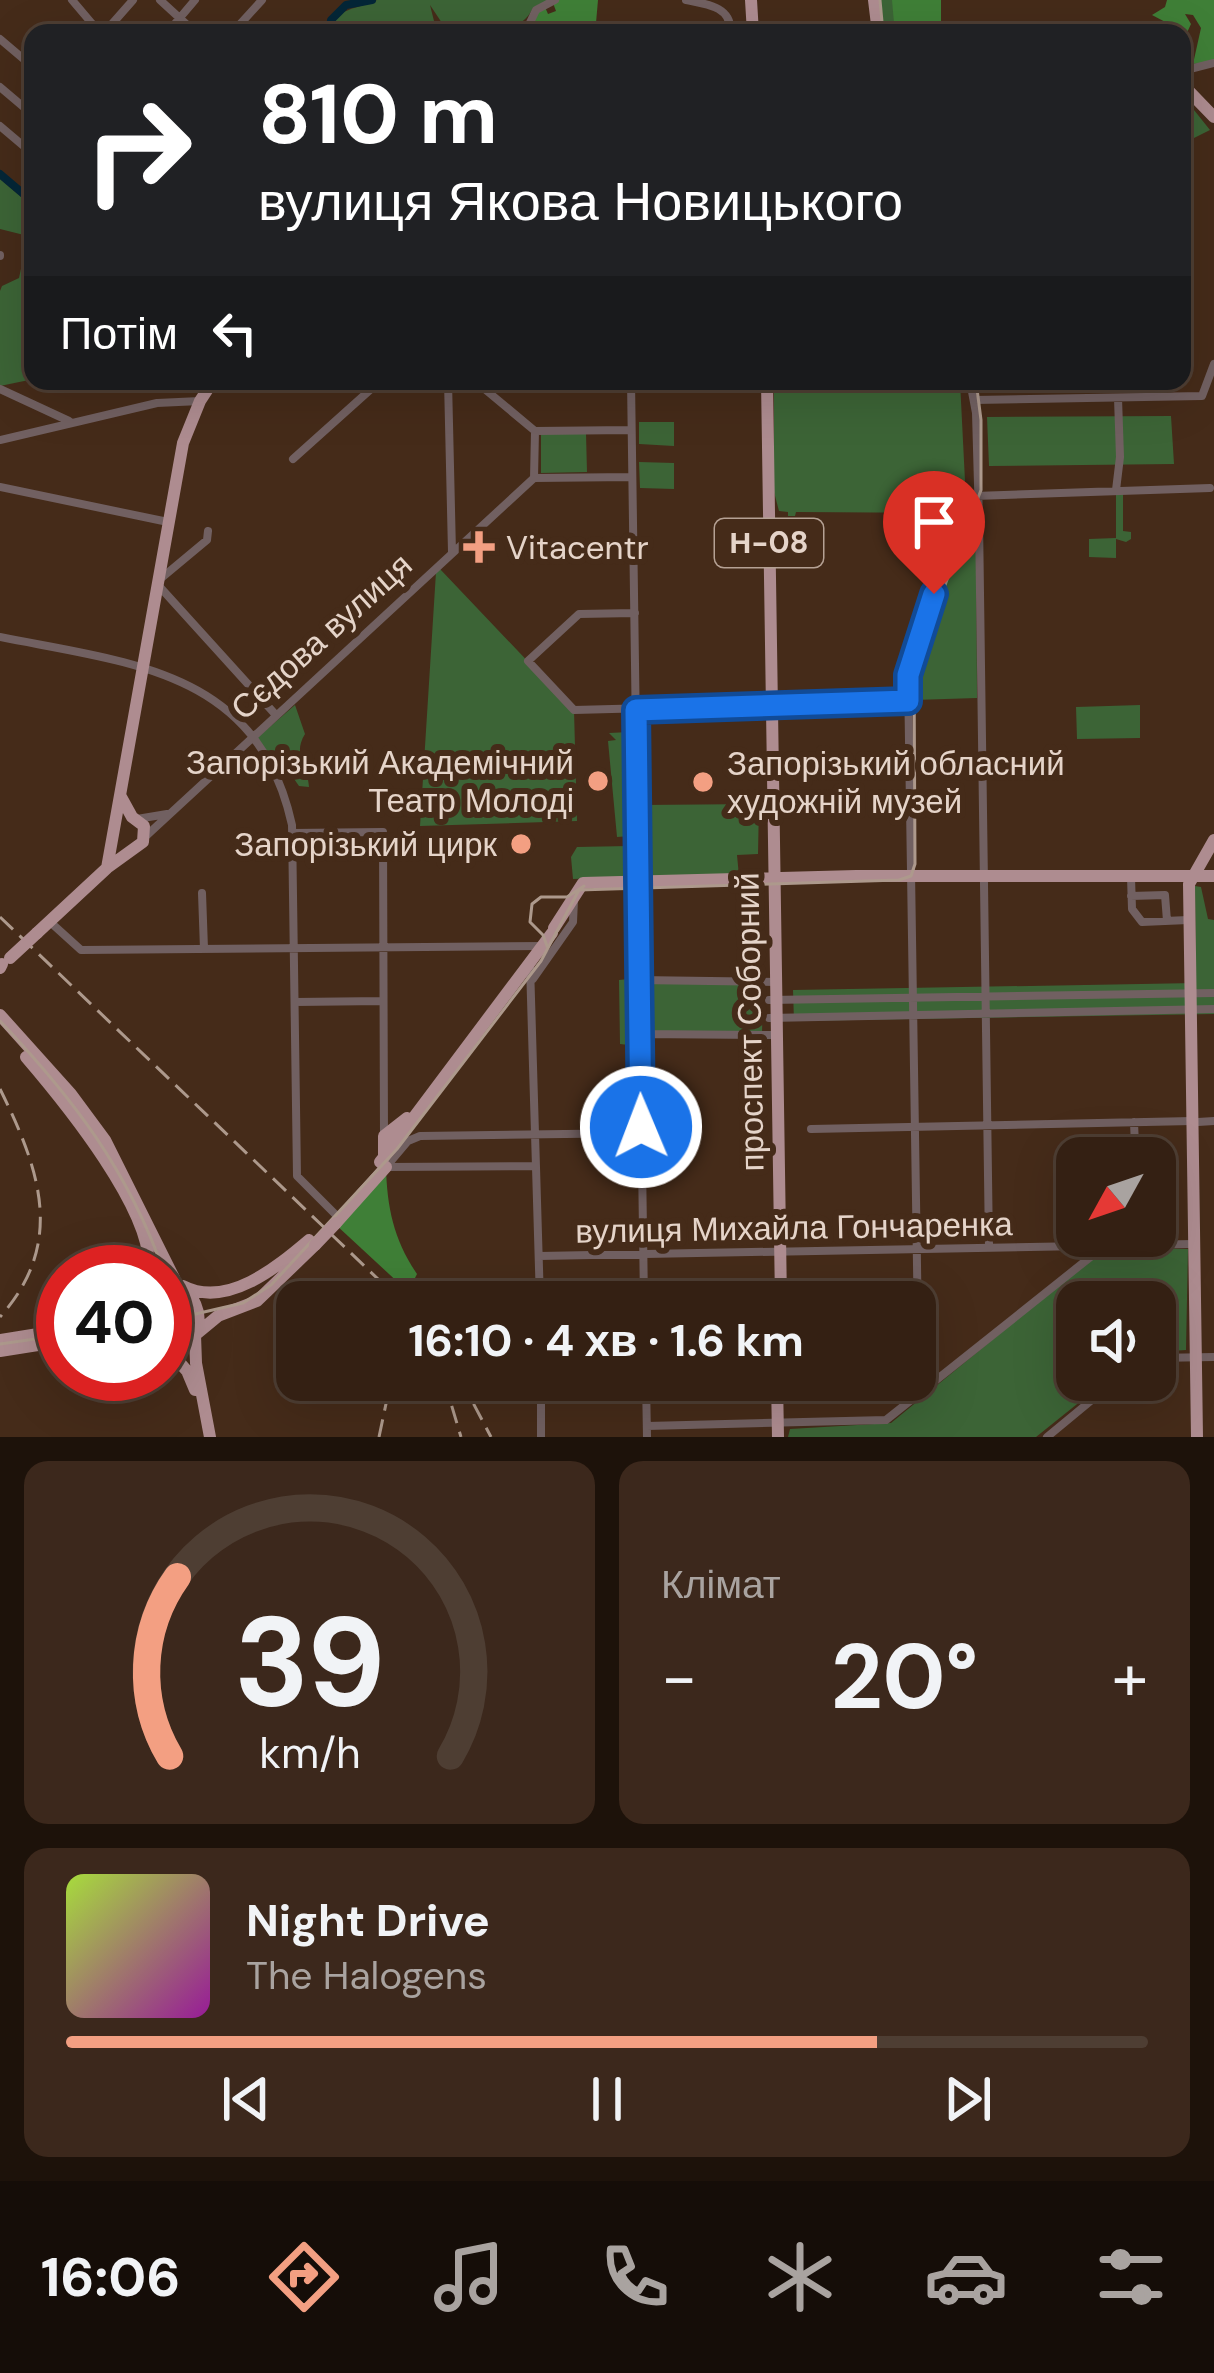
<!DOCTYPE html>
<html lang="uk">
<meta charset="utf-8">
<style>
:root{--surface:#342013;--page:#3c281c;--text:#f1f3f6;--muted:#a9a3a0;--line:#4e3e33;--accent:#f39f82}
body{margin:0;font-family:"DM Sans",sans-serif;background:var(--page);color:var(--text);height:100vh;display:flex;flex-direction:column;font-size:45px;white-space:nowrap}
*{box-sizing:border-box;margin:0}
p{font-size:39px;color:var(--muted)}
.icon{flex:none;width:66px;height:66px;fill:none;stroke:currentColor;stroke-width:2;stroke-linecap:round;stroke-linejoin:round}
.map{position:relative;height:1437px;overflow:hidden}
.drawer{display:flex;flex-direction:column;gap:24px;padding:24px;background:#1d120a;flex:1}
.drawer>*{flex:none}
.top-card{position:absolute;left:24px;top:24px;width:1167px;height:366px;border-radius:24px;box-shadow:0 12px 48px #0002,0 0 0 3px var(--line);background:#202124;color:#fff;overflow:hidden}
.needle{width:78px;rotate:230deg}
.fabs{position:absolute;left:1056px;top:1137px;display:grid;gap:24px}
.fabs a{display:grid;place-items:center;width:120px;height:120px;border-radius:24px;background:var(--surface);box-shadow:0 12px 48px #0002,0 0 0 3px var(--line);font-size:60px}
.speed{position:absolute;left:36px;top:1245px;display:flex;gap:24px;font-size:60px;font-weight:700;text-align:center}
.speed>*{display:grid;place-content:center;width:156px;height:156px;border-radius:50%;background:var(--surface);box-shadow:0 12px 48px #0002,0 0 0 3px var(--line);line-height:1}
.speed .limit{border:18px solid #d22;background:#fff;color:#111}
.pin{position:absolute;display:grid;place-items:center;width:102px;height:102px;color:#fff;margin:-123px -51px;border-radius:50% 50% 50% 0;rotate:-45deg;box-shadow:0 0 12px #0007}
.pin .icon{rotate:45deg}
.me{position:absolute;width:132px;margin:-66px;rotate:359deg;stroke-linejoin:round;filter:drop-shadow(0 0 9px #0008)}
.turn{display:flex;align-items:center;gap:42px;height:252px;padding:0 36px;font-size:54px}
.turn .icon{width:156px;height:156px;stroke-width:2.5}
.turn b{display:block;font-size:84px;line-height:102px}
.then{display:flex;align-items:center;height:114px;padding:0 36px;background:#0003;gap:24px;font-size:45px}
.big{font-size:90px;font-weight:700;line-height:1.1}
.drawer .card{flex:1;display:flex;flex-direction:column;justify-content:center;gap:18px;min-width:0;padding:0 42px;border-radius:24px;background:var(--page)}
.drawer .dial{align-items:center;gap:0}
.dial svg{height:312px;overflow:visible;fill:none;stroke:var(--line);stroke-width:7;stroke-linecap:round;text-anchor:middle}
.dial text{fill:var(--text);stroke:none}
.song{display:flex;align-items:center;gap:36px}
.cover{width:144px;height:144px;border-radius:18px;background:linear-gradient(135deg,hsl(80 70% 55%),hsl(300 70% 35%))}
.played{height:12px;border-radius:6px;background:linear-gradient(90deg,var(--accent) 75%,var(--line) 75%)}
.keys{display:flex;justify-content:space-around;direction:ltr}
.heat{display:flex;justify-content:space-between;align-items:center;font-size:66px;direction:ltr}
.drawer .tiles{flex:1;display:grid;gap:24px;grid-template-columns:1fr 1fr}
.card:last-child{grid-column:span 2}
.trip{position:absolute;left:276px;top:1281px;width:660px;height:120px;border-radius:24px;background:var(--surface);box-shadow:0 12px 48px #0002,0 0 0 3px var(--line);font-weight:700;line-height:120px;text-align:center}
.dock{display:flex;height:192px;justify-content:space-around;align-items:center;background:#150d08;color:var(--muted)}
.dock .icon{width:84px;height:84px}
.dock .current{color:var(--accent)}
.dock b{font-size:54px;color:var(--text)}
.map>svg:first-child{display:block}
.green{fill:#3c6436}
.forest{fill:#3f7f37}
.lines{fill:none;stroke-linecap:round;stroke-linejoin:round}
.river{stroke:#042637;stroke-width:8}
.minor{stroke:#716061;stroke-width:8}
.major{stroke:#ae8c90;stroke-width:12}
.tram{stroke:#ad998c;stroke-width:3}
.rail{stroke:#ad998c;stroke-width:3;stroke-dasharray:18 9;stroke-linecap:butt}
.major-bridge{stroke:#ae8c90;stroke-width:12}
.route-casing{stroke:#114b97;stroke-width:30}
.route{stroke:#1a73e8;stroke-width:21}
.poi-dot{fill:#f39f82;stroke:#452b19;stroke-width:4.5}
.labels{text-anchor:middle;stroke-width:12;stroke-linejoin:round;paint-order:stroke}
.shield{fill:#452b19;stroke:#b5a194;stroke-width:3}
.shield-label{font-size:30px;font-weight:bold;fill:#e5d4c9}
.poi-label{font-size:33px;fill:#e5d4c9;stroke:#452b19;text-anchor:start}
.street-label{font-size:33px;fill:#e5d4c9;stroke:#452b19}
</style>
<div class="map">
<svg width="1214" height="1437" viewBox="0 0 1214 1437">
<rect width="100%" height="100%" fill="#452b19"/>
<path class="green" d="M377 0H550L533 8C521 33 494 30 469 33L458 25 446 29 430 5 437 33H332C334 6 358 10 377 0Z
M881 0H939L941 32 884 33Z
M1182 95 1210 130 1182 144Z
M0 179 33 207V381H112L59 388 29 380 0 386V291L2 286 19 278 28 236 0 229Z
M960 381 965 481 955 513 796 512 795 516H788V512L779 511 774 492V383Z
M1171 416 1174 464 989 466 987 417Z
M639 422H674V446L639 444Z
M586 433 587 472 541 473V434Z
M639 462 674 463V489L640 488Z
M1116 490 1123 494V531L1131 532V539L1126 542 1116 539V558L1089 557V539L1116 538Z
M967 529 976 530 977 698 914 700 918 662Z
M440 569 574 710 577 821 420 826 436 572Z
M295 705 305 734C292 755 308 766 309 787L299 786 287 769 272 761 257 738Z
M1140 705V738L1077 739 1076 707Z
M629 732 631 836 617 837 608 741 616 740 609 733Z
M759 804 758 854 737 855 739 876 642 878 641 805Z
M629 846V877L573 879 571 857 577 847Z
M1195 886 1201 887 1208 919 1214 920V1014L794 1021 793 990 1196 983Z
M628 938H636L637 980 763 982 762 1035 638 1034 639 1130H630L629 1045 620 1044 619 980 629 979Z
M1104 1248 1188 1249 1186 1350 1155 1352V1302H1077V1380H1107L1036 1437H788L790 1429 891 1423Z"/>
<path class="forest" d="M557 0H598L596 23 591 26V33L556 23 536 30 528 28 537 11 545 7 548 14 556 11 553 3Z
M892 0H941V26L901 29 894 23Z
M1167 0H1214V62L1193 64 1201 28 1193 15 1185 14 1191 24 1184 39 1185 52 1182 33H1174L1171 25 1152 15 1165 7Z
M386 1167C387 1208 394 1240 417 1274L413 1282 421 1294 416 1299 335 1224Z"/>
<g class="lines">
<path class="river" d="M330 33 331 20 346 5 372 0
M0 174 33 202"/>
<path class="minor" d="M72 0 100 33
M160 0 196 33
M686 0C707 4 733 7 730 33
M104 33 133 0
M167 33 195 0
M232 33 262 0
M500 33 527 29 536 10 555 0
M0 39 33 67
M1182 71 1214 63
M0 87 33 115
M0 126 33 154
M0 256V255
M448 381 452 552
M475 381 535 431
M631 381 644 1302
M970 381 976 413 979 520 989 1248
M0 389 69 421
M974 400 1202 396 1214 364
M0 440 157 403 200 401
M293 459 380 381
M534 478 535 431 630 430
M534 478 632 477
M0 487 168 522
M1116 490 1120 457 1118 398
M975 496 1210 488
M159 580 207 540 208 531
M159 586 275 714
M635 613 579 614 528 661 574 710 908 701
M0 637C130 663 258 670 292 825L297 1176 335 1214
M137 819 167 814
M292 833 383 832 384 1136
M146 836 534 478
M1131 877 1132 909 1142 922 1188 920
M202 893 204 949
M1131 896 1165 895 1167 921
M49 921 81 950 543 946
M530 965 540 1302
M533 979 573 922 574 900
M638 980 776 982
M769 1000 1214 993
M295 1002 383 1001
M769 1018 1214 1009
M639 1034 776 1035
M1134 1122 1135 1146 1166 1147 1169 1165H1155
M1198 1122 1214 1121
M811 1129 1192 1121
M386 1167 408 1141 420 1136 641 1133
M387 1167 534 1166
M1155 1206V1210L1169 1209V1225H1155
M539 1256 1193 1244
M1155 1358 1214 1357
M541 1380V1437
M646 1380 647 1437
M919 1396 908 675 934 594 975 496
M647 1426 886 1420 1103 1247
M1047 1437 1116 1380"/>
<path class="major" d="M751 0 753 33
M874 0 878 33
M1047 33H1063
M1182 84 1214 117
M767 381 781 1302
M107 868 183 443 200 401 213 381
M554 928 583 883 856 876H1214
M37 933 107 868 143 842 144 826 132 817 121 797
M0 968 2 964
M0 1015 71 1094 105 1140 174 1278
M26 1057C62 1099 158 1215 148 1272
M384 1157 552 933
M336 1223 386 1167 380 1162 384 1157V1136L407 1118
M183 1286C227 1309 277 1267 309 1240
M0 1340 63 1330
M165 1346 186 1345C204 1327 201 1308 186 1289
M167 1348 187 1371 195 1390
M0 1351 63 1341
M777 1380 778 1437
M210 1437 196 1363 195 1335 218 1316 257 1301 315 1245
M1197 1437 1189 884 1214 840"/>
<path class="tram" d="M880 0 883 33
M547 946 543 935 530 922 532 904 541 897H567L584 886
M0 1021C73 1098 128 1170 164 1272
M165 1321 243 1303 271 1285 397 1149 541 961 579 890 899 880 911 876 915 864 914 667 981 490V420L976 381
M0 1344 63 1335"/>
<path class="rail" d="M0 917 402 1302
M0 1089C40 1170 66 1243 0 1317
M444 1380 461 1437
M461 1380 491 1437
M379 1437 391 1380"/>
<path class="major-bridge" d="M10 958 37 933
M315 1245 336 1223"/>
</g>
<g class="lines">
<defs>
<path id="route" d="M641 1127 636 710 908 701V675L934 594"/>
</defs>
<use href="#route" class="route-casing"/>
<use href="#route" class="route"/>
</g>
<g class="poi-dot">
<path d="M473 529h12v12h12v12h-12v12h-12v-12h-12v-12h12z"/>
<circle cx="598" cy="781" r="12"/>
<circle cx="703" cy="782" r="12"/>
<circle cx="521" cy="844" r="12"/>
</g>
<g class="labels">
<rect class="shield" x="715" y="519" width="108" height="48" rx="9"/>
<g class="shield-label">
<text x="769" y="553">Н-08</text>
</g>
<g class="poi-label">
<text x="506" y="559">Vitacentr</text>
<text x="574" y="774" text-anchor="end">Запорізький Академічний<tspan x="574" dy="38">Театр Молоді</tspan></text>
<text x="727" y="775">Запорізький обласний<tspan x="727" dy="38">художній музей</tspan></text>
<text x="497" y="856" text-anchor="end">Запорізький цирк</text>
</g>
<g class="street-label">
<text transform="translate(321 636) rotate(-42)" y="12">Сєдова вулиця</text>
<text transform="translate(749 1022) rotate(-91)" y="12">проспект Соборний</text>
<text transform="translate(794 1227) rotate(-1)" y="12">вулиця Михайла Гончаренка</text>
</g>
</g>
</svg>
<div class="fabs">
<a><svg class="needle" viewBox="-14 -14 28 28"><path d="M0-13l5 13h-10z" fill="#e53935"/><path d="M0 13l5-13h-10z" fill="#a9a3a0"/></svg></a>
<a><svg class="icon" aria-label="sound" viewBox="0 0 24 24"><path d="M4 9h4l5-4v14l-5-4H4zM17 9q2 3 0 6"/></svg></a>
</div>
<div class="speed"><div class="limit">40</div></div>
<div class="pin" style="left:934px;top:594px;background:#d93025"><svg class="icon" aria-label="arrive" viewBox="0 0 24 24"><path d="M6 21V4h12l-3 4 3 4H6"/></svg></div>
<svg class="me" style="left:641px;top:1127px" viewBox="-20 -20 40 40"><circle r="17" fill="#1a73e8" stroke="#fff" stroke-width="3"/><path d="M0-11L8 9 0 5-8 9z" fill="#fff"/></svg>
<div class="trip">16:10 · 4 хв · 1.6 km</div>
<div class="top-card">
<div class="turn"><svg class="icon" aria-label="right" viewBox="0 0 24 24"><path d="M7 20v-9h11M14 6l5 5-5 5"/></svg><div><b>810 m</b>вулиця Якова Новицького</div></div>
<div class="then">Потім<svg class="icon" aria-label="left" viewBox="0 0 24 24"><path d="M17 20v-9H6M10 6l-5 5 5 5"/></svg></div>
</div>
</div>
<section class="drawer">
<div class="tiles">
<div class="card dial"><svg viewBox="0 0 100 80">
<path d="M14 69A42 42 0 1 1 86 69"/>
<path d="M14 69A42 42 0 0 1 16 23" stroke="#f39f82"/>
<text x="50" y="56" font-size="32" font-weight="700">39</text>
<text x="50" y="72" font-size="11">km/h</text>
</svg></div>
<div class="card"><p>Клімат</p>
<div class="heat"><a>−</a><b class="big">20°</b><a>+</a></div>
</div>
<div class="card">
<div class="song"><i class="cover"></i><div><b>Night Drive</b><p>The Halogens</p></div></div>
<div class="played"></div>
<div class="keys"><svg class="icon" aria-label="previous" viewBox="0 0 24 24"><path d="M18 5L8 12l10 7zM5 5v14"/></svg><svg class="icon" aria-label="pause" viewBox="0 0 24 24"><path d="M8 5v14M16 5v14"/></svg><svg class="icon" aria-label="next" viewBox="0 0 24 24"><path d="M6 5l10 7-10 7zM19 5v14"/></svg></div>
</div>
</div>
</section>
<nav class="dock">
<b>16:06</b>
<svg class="icon current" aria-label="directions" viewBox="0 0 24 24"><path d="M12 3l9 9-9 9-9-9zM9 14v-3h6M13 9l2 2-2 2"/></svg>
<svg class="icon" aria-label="music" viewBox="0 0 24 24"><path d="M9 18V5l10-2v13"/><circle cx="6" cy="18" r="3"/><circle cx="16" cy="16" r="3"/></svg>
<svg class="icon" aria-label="phone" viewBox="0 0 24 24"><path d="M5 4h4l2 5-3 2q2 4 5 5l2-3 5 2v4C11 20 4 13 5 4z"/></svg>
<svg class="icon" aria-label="climate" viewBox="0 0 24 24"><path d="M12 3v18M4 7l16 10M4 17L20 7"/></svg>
<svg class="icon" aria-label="car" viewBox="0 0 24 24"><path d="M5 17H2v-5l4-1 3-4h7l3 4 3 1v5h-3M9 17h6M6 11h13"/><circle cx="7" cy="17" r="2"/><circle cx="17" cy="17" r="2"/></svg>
<svg class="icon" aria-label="filters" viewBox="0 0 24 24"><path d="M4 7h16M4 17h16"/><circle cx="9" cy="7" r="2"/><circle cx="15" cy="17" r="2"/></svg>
</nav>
